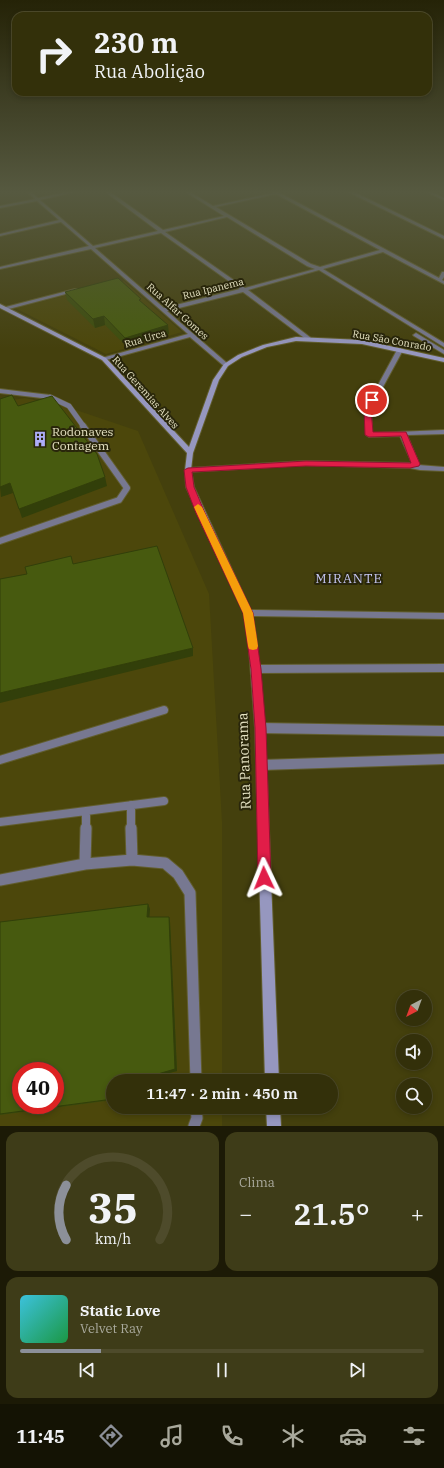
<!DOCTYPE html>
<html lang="pt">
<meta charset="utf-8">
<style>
:root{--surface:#33300a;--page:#3e3c18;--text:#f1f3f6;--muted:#a9a99c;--line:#4e4b2b;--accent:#8c9099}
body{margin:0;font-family:"IBM Plex Serif",serif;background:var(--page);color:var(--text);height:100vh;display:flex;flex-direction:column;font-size:15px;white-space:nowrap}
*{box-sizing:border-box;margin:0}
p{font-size:13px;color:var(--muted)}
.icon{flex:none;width:22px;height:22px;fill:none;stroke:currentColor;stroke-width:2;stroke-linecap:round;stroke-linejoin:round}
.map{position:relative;height:1126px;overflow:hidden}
.drawer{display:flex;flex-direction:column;gap:6px;padding:6px;background:#1c1a06;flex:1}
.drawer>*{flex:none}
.banner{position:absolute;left:12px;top:12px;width:420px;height:84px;border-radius:12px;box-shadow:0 2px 6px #0003,0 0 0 1px var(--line);background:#33300a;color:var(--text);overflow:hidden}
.needle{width:26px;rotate:221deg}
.fabs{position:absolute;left:396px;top:990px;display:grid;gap:8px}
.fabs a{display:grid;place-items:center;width:36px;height:36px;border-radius:50%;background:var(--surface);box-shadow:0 2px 6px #0003,0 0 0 1px var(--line);font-size:20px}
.speed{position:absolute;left:12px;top:1062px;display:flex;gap:8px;font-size:20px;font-weight:700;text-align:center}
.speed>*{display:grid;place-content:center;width:52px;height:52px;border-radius:50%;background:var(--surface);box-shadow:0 2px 6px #0003,0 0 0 1px var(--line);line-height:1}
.speed .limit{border:6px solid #d22;background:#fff;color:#111}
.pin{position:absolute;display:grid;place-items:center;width:34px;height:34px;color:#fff;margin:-17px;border:2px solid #fff;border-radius:50%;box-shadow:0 1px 4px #0007}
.me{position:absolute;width:44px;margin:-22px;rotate:358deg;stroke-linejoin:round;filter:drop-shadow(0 0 3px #0008)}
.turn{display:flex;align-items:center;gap:14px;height:84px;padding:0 16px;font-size:18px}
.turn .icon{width:52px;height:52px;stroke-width:2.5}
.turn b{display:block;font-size:28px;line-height:34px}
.big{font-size:30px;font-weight:600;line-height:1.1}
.drawer .tile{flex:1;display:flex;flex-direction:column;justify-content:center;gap:6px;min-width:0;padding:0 14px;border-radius:12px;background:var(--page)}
.drawer .dial{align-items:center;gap:0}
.dial svg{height:104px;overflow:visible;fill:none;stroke:var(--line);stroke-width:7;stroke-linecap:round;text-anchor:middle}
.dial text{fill:var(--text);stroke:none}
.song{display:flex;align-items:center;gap:12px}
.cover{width:48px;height:48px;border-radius:6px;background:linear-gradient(135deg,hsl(190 70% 55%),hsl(140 70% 35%))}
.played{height:4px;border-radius:2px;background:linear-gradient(90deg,var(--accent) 20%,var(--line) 20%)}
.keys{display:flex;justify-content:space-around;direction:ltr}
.heat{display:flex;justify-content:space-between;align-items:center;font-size:22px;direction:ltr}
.drawer .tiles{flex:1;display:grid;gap:6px;grid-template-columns:1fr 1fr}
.tile:last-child{grid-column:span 2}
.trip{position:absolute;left:106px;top:1074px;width:232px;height:40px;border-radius:20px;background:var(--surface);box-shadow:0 2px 6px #0003,0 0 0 1px var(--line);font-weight:600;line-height:40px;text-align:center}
.menu{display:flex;height:64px;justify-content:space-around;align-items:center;background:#141304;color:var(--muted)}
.menu .icon{width:28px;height:28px}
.menu .current{color:var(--accent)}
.menu b{font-size:18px;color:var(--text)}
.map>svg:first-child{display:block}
.built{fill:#4c470b;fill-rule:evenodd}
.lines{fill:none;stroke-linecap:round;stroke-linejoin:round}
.lane-far3-casing{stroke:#615d2e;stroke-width:6}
.lane-far2-casing{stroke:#615d2e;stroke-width:8}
.lane-far1-casing{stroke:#615d2e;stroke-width:10}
.lane-casing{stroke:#615d2e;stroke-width:13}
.street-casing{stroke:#615d2e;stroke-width:2}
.secondary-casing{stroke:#615d2e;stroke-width:2}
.lane-far3{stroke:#777891;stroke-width:5}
.lane-far2{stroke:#777891;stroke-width:6}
.lane-far1{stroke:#777891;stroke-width:8}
.lane{stroke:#777891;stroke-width:11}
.street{fill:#777891;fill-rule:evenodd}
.secondary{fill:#9697bf;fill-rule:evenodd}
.wall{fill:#3d4d0d}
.shaded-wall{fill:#323f0a}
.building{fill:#475a0f;stroke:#323f0a;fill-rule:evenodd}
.route{fill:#e11d48;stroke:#92132f}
.slow{fill:#f59e0b}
.labels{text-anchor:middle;stroke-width:4;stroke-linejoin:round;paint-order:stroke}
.far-street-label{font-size:10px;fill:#e5e2c2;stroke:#29260b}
.poi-label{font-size:12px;fill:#e5e2c2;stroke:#29260b;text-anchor:start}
.neighbourhood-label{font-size:13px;letter-spacing:1px;fill:#c8c9f5;stroke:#29260b}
.near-street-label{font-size:14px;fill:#e5e2c2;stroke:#29260b}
</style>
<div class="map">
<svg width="444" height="1126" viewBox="0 0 444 1126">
<rect width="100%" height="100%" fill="#44400d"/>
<path class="built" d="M124 281 182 332 106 354 15 308Z
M25 398 67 407 138 431 209 594 222 822V1081H113V1107H222V1126H0V402ZM21 1071H55V1105H21Z"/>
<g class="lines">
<defs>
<path id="lane-far3" d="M50 397 69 406 84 427"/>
<path id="lane-far2" d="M0 541 119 500 127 488 83 426"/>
<path id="lane-far1" d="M0 760 164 710
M131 805V829
M0 822 164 801
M86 829V811"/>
<path id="lane" d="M131 828 132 860
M85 864 86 828
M0 880 85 864 132 860 165 863 178 874 190 893 196 1081
M194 1126 197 1118 196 1107"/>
<path id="street" d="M26 191H31L38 198 70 191H80L40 200 93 246 158 231 104 191H109L163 230 224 216 184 191H189L213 206 273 193 270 191 278 192 439 278 442 272H444V277L442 280 444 281V284L383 252 323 269 444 343V347L319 270 248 290 311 338V340H307L243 292 167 311 228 364V366H224L190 337 106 360H102V358L188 334 91 249 0 269V267L89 246 61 222 0 236V234L59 220 37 201 0 208V206L35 199ZM276 194 380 250 320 267 311 264 216 207ZM227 217 307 266 315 269 245 288 165 232ZM161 233 240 289 164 308 95 248Z
M346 191H352L444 236V239Z
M424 191H430L444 198V200Z
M75 289H77V291L5 310 2 308Z
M416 333 444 350V354L414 336 413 335Z
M400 348 403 350 371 409 372 433 444 430V434L407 435 419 464 418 465 444 467V471L420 470 410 468 305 465 188 472 185 470 188 468 305 461 412 463 400 436 369 437 366 435 365 409 397 350Z
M0 389 50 395 53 397 50 399 0 393Z
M248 610 444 613V619L248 616 245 615 244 613 245 611Z
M444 664V672L256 673 253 672 251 669 253 666 256 665Z
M260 723 444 726V736L260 733 257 731 255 728 257 725Z
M444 754V764L261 770 257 768 256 765 257 762 261 760Z"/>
<path id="secondary" d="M0 304 106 358 189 447 213 380 224 364 238 355 263 345 296 337 362 340 444 358V362L362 344 296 341 267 347 242 357 228 366 219 380 193 453 191 470 194 487 252 613 256 636 265 728 279 1081H265L255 728 248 636 244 613 186 487 185 470 187 453 102 360 0 308Z
M266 1107H280L281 1126H267Z"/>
</defs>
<use href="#lane-far3" class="lane-far3-casing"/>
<use href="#lane-far2" class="lane-far2-casing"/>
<use href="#lane-far1" class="lane-far1-casing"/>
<use href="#lane" class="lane-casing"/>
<use href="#street" class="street-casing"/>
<use href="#secondary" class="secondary-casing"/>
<use href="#lane-far3" class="lane-far3"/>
<use href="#lane-far2" class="lane-far2"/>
<use href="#lane-far1" class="lane-far1"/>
<use href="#lane" class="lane"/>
<use href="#street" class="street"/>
<use href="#secondary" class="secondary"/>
</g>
<path class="wall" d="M65 292 141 302 169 334 126 346 105 325 95 328 67 300Z
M148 904 150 909 149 917H169L170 922 177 1071 153 1077V1081H113V1100L0 1115V922Z"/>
<path class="shaded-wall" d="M104 316 105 325 95 328 93 319Z
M168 325 169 334 126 346 125 338Z
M105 477 107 486 22 518 19 509Z
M10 483 13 493 1 497 0 487Z
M193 648V656L0 703V693Z
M148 904 150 909 149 922 147 917Z
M169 917 170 922 177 1071 153 1077V1081H151Z"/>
<path class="building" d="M118 278 141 299 139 300 168 325 125 338 104 316 93 319 65 292Z
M12 395 18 406 52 396 97 454 105 477 19 509 10 483 0 487V399Z
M157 546 193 648 0 693V579L27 574 25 567 71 556 73 564Z
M148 904 147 917H169L175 1069 151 1076V1081H113V1099L0 1114V922ZM21 1071H55V1105H21Z"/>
<linearGradient id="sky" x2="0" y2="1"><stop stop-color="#252307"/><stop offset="0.55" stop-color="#565940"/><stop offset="1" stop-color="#565940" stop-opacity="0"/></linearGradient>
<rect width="444" height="349" fill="url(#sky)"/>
<path class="route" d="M369 398 375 400 371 409 373 432H406L420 464 419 466 410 468 306 466 192 472 194 487 205 513 253 613 261 669 266 728 271 878 269 883 264 885 260 883 258 878 255 728 251 669 243 613 196 513 186 487 184 470 188 468 306 461 411 463 401 436 369 437 365 435 364 409Z"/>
<path class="slow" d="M198 504 202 507 253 613 258 646 257 649 253 650 249 649 248 646 243 613 194 507Z"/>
<defs>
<symbol id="building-bare" viewBox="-9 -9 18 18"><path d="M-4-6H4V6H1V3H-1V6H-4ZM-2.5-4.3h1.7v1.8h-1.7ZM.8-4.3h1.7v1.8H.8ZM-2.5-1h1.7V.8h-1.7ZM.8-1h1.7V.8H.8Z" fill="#aeaefa" stroke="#29260b" stroke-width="2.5" paint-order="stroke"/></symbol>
</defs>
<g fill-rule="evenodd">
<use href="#building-bare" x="29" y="428" width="22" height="22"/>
</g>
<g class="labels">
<g class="far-street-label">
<text transform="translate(213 288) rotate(-14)" y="4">Rua Ipanema</text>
<text transform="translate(178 311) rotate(42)" y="4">Rua Alfar Gomes</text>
<text transform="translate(145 338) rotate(-16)" y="4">Rua Urca</text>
<text transform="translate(392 340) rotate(10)" y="4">Rua São Conrado</text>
<text transform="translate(146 392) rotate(48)" y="4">Rua Geremias Alves</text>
</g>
<g class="poi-label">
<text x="52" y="436">Rodonaves<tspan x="52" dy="14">Contagem</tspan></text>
</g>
<g class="neighbourhood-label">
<text x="349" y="583">MIRANTE</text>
</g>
<g class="near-street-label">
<text transform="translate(244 761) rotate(-92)" y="5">Rua Panorama</text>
</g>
</g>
</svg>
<div class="fabs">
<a><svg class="needle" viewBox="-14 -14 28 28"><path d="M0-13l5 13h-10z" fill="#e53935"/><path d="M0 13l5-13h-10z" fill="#a9a99c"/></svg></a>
<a><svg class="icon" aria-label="sound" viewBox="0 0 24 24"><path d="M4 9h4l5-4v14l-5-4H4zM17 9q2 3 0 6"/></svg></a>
<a><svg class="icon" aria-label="search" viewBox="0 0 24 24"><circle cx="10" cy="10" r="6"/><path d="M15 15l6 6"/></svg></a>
</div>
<div class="speed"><div class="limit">40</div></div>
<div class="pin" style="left:372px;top:400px;background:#d93025"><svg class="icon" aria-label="arrive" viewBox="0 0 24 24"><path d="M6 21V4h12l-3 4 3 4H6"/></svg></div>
<svg class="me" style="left:264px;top:878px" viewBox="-20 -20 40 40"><path d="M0-17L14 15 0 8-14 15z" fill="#e11d48" stroke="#fff" stroke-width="4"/></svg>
<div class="trip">11:47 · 2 min · 450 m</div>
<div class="banner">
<div class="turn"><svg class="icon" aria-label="right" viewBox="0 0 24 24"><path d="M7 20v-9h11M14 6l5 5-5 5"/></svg><div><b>230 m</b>Rua Abolição</div></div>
</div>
</div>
<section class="drawer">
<div class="tiles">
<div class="tile dial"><svg viewBox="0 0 100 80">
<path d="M14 69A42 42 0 1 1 86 69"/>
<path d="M14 69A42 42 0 0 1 14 27" stroke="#8c9099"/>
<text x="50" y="56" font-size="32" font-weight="700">35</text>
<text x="50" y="72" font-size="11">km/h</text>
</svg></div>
<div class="tile"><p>Clima</p>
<div class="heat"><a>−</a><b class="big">21.5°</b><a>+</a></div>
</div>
<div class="tile">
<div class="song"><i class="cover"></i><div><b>Static Love</b><p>Velvet Ray</p></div></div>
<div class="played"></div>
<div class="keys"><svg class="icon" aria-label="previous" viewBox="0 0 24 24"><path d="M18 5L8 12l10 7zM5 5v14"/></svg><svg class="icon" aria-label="pause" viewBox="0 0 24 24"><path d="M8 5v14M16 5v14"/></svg><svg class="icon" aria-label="next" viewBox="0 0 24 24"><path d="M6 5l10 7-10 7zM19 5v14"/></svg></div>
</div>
</div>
</section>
<nav class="menu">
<b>11:45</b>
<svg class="icon current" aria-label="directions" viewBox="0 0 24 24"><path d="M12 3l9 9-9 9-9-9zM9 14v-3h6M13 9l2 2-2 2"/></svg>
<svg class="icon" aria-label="music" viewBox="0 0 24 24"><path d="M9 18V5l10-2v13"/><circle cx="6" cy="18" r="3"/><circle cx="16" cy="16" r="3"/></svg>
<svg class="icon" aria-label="phone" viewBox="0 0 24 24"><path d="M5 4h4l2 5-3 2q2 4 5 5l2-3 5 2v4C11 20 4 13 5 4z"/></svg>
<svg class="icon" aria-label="climate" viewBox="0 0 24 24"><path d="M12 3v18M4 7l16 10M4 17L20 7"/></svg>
<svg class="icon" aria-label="car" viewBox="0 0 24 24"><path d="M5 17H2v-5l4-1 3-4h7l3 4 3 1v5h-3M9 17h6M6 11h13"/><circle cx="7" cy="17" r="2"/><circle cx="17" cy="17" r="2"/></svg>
<svg class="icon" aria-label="filters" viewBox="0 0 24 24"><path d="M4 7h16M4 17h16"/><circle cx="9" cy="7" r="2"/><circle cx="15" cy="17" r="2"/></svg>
</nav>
